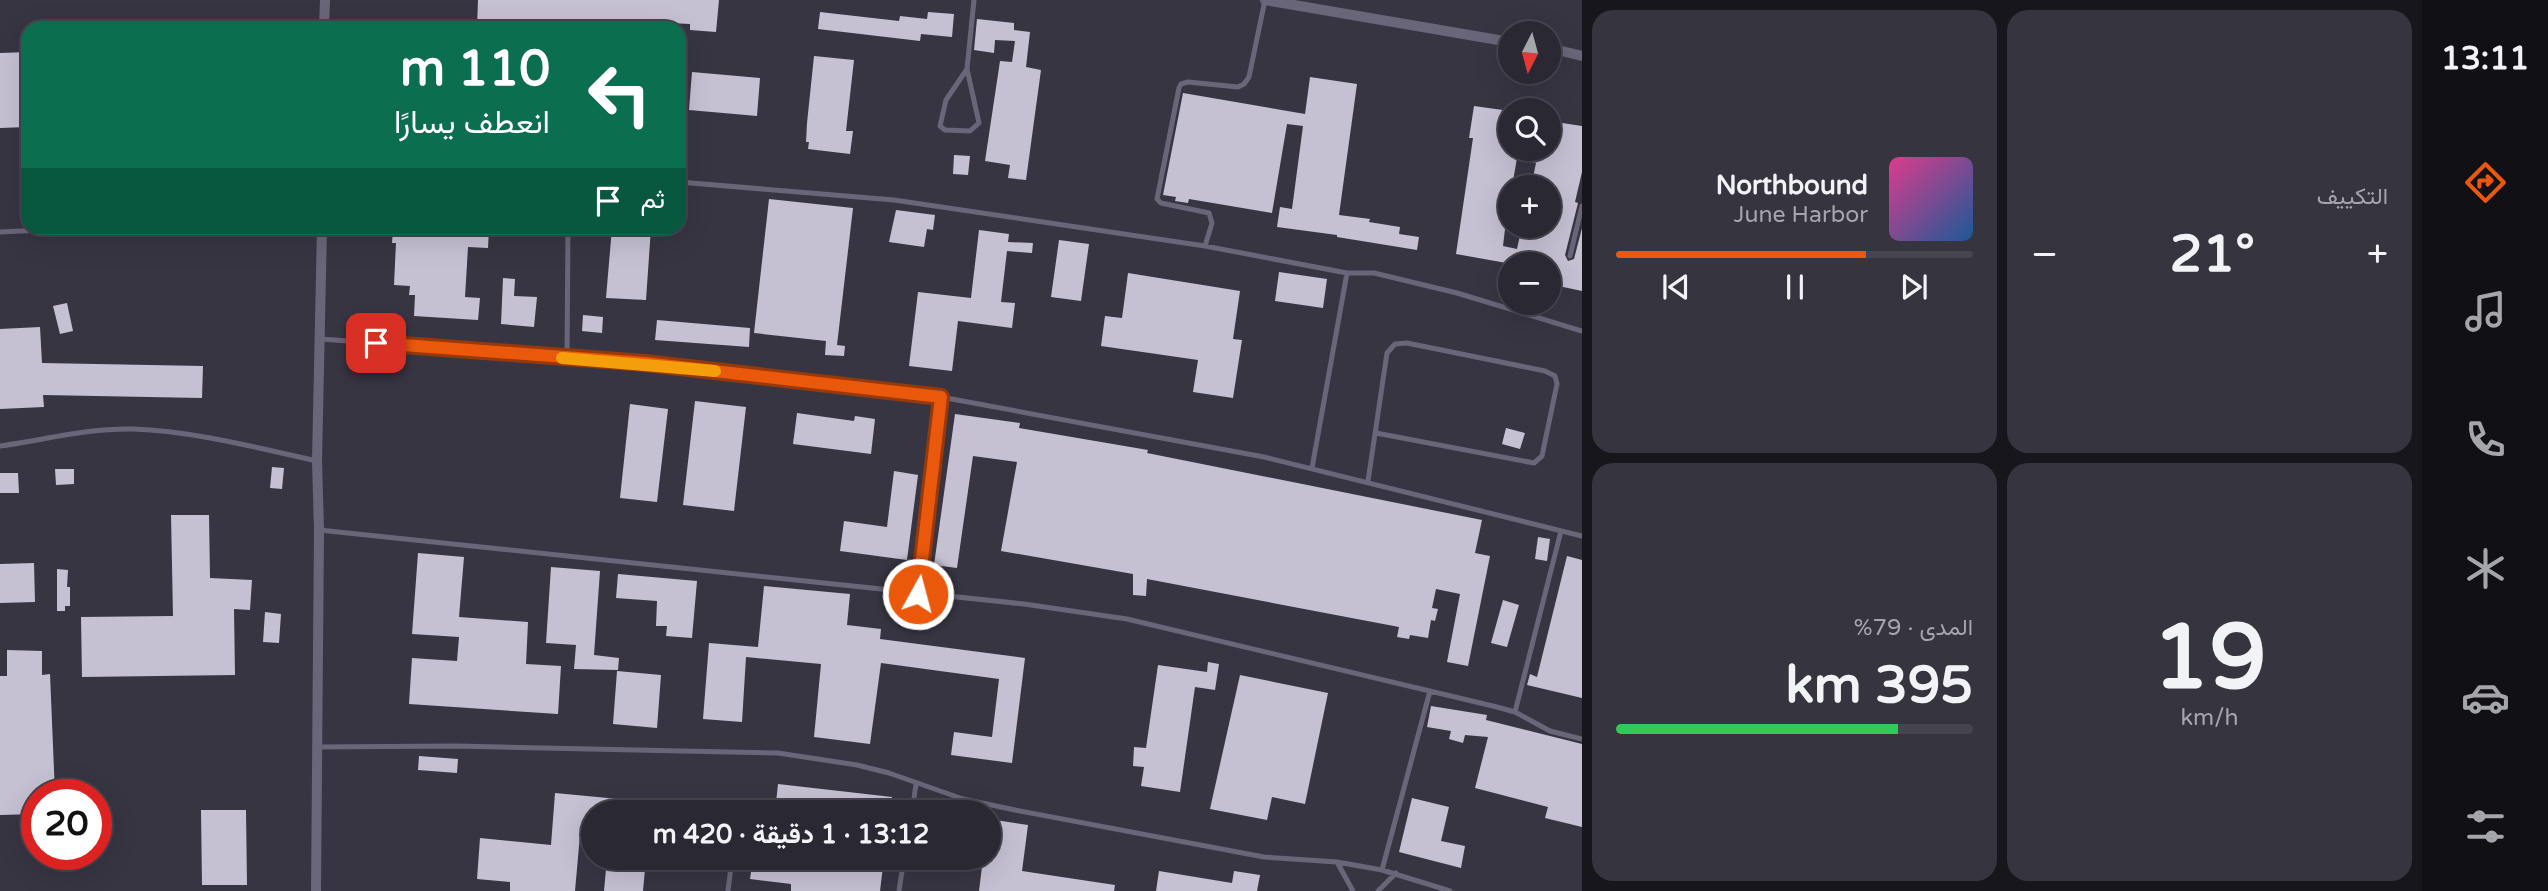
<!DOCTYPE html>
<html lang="ar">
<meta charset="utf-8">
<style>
:root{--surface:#2a2832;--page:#36343e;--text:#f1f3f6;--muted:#a5a6ac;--line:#46444d;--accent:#ea580c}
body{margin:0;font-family:"Varela Round",Vazirmatn,sans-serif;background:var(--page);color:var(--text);direction:rtl;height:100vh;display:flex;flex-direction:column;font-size:26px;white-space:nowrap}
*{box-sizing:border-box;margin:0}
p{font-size:23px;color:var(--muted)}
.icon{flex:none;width:38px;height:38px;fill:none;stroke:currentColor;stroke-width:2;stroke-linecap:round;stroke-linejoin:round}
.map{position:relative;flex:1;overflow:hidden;direction:ltr}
.sheet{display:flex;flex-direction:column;gap:10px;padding:10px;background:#17161c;width:840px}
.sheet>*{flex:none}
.hud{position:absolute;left:21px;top:21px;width:665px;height:214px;border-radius:21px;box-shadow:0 7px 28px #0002,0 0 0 2px var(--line);direction:rtl;background:#0b6e4f;color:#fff;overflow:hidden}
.needle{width:46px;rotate:186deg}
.tools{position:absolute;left:1498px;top:21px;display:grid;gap:14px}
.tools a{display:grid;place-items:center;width:63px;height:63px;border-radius:50%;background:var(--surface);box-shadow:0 7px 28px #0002,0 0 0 2px var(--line);font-size:35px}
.speed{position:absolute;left:21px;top:779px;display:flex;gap:14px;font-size:35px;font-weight:700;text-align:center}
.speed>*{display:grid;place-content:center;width:91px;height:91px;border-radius:50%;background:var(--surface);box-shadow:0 7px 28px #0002,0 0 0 2px var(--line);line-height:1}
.speed .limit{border:10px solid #d22;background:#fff;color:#111}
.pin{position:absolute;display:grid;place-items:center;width:60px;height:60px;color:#fff;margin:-30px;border-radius:14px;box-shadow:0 4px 10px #0006}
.me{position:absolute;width:77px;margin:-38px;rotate:7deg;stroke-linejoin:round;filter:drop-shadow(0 0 5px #0008)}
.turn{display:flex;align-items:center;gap:24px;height:147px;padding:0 21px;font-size:32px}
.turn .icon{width:91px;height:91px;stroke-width:2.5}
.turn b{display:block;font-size:49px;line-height:60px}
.then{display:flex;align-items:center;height:66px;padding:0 21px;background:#0003;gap:14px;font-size:26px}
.big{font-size:52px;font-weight:700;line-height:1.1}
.sheet .card{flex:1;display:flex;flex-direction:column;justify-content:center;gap:10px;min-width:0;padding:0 24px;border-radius:21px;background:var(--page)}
.sheet .dial{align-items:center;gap:0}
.dial b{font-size:91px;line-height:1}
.song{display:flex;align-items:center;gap:21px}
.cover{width:84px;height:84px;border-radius:10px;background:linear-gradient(135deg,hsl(330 70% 55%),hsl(210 70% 35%))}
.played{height:7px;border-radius:4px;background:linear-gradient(90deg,var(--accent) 70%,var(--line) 70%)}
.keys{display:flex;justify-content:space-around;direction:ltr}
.heat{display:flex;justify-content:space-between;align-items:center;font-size:38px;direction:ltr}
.charge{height:10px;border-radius:5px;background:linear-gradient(90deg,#34c759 79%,var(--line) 0)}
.sheet .tiles{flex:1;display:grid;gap:10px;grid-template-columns:repeat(2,1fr)}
.trip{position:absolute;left:581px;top:800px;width:420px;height:70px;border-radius:35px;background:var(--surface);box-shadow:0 7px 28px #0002,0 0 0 2px var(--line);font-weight:700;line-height:70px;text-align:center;direction:rtl}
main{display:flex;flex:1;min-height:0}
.tab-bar{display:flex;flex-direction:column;width:126px;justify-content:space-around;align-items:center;background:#111014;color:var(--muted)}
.tab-bar .icon{width:49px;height:49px}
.tab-bar .selected{color:var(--accent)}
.tab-bar b{font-size:32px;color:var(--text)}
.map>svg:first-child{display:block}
.building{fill:#c5c1d3;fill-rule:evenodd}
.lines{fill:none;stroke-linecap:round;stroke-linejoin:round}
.service{stroke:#6a6679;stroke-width:5}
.minor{stroke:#6a6679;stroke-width:10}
.route-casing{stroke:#983908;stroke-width:18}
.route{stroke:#ea580c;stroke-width:12}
.slow{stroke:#f59e0b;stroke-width:12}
</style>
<main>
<nav class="tab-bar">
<b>13:11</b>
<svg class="icon selected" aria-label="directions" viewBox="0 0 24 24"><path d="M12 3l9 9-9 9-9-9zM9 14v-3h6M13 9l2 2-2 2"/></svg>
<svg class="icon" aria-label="music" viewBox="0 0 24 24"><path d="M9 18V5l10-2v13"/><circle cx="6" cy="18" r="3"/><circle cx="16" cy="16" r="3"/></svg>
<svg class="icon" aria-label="phone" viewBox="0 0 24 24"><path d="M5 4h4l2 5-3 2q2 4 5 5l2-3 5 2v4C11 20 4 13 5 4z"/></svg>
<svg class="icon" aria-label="climate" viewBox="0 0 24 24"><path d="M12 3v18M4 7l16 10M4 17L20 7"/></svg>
<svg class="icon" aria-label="car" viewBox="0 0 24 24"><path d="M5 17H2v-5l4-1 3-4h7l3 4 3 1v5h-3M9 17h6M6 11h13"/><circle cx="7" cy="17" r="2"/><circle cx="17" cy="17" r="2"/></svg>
<svg class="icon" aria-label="filters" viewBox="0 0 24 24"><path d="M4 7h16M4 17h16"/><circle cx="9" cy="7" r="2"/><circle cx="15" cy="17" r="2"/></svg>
</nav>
<section class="sheet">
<div class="tiles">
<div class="card"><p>التكييف</p>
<div class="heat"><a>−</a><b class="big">21°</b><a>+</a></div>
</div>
<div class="card">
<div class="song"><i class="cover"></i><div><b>Northbound</b><p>June Harbor</p></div></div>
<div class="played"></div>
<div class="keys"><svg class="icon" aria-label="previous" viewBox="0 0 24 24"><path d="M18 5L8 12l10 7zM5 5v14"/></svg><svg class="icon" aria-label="pause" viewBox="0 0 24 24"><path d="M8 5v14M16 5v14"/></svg><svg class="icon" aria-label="next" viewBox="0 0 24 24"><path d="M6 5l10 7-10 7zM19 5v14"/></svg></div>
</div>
<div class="card dial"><b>19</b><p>km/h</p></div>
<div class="card"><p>المدى · 79%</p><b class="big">395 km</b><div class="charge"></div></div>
</div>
</section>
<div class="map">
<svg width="1582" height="891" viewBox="0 0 1582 891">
<rect width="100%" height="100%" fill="#383543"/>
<path class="building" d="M478 0H719L716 32 690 30V24L651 22 650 28H477Z
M820 12 899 21 900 16 927 19 928 12 954 14 952 37 921 34 920 41 818 29Z
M977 19 1014 23V30L1030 32 1026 67 1041 70 1026 180 1008 178 1010 165 985 161 1000 61 1012 62 1015 41 995 40 994 53 974 50Z
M28 52V127L0 128V53Z
M814 56 854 60 846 131H853L850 154 808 149 809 142H806L807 123Z
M692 72 760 78 757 116 689 110Z
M1310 77 1357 84 1339 215 1370 219 1369 222 1400 227 1399 234 1419 237 1417 250 1337 237V235L1277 227 1280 207 1292 209 1303 126 1287 124 1272 213 1189 199 1188 203 1175 201 1176 197 1163 195 1183 93 1305 114Z
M1474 106 1510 111V149H1549V121L1582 126V172L1575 202 1578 203 1565 255 1568 261 1574 259 1582 228V291L1549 284V264H1512L1456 254 1473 138H1469ZM1517 158 1536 163 1531 187H1549V226H1522L1517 249 1503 246 1510 187H1512Z
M954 155 970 156 968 175 953 174Z
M769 199 853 208 837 345 845 346 844 356 825 355 826 341 754 333Z
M896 210 935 215 933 230 927 229 924 247 889 242Z
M393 228H489L488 248 468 247 465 297 480 298 478 320 414 316 415 295H409L410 286 394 285 396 243H392Z
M612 228H651L646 300 606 298Z
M979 230 1009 234 1008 242 1033 243 1032 253 1007 251 1001 302 1015 303 1012 328 958 321 952 371 909 366 918 292 971 298Z
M1059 240 1089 244 1081 301 1051 297Z
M1279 272 1327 279 1323 308 1275 301Z
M1128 273 1240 291 1233 339 1242 340 1233 398 1193 392 1198 360 1101 346 1105 316 1122 318Z
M503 278 515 279 514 296 537 297 534 327 501 324Z
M67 303 73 331 60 334 53 306Z
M583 315 603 317 602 333 582 331Z
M657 320 750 328 749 347 655 340Z
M40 327 42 363 203 366 202 398 43 395 44 407 0 409V329Z
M695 401 746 407 734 511 683 505Z
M630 404 668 409 657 502 620 498Z
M797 413 854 421 855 416 875 419 871 454 793 444Z
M955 414 1020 423 1019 428 1148 450 1147 453 1482 520 1475 553 1490 556 1468 666 1447 662 1460 594 1436 589 1432 608 1438 609 1435 621 1431 620 1428 638 1410 635 1409 639 1397 637 1399 627 1147 579 1146 596 1133 595V574L1001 551 1017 462 973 456 957 568 934 565Z
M1506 428 1525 433 1520 449 1502 444Z
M272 467 284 468 282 489 270 488Z
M55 469H74V484L56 485Z
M894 471 918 475 907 560 840 551 844 521 887 527Z
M0 473H18L19 493H0Z
M171 515H209L210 578 252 580 250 610 234 609 235 675 82 677 81 617 173 616Z
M1538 537 1550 539 1547 561 1535 559Z
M418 553 464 557 459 617 528 622 526 664 561 666 558 714 409 704 412 658 457 661 459 637 412 634Z
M1567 556 1582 560V698L1527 685 1530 674 1537 677Z
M34 563 35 602 0 603V564Z
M551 567 600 571 594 655 619 658 618 670 574 669 576 645 546 643Z
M57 569 68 570 67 587H70V606H65V611H57Z
M618 574 697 581 692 638 666 636 667 626H656L657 601 616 598Z
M764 586 850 594 847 625 881 629 880 639 1025 658 1012 763 951 755 954 732 992 737 999 679 881 663 870 744 814 737 821 664 746 657 742 722 703 719 709 643 758 647Z
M1503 600 1519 605 1507 647 1491 643Z
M265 612 281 614 279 643 263 642Z
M7 650 42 651V675L50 674 55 794H37V814L0 815V676H7Z
M1208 662 1219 664 1215 690 1195 687 1180 792 1141 786 1144 767 1133 766 1134 747 1146 748 1158 665 1207 672Z
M617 671 661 675 657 728 613 724Z
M1240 675 1328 693 1305 804 1272 797 1267 820 1210 809Z
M1431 706 1487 715 1486 720 1582 744V827L1545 818 1548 807 1475 788 1488 737 1465 735 1463 743 1449 739 1451 731 1427 727Z
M419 756 458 759 457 773 418 770Z
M778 784 892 797 890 812H775Z
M555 793 650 802 649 812H593V836L580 835 575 891H510V882L477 879 480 838 551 845Z
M1412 798 1449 807 1441 841 1465 846 1461 868 1399 852Z
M201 810H246L247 885H202Z
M989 819 1028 825 1022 871 1115 885 1114 891H979L983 858H989Z
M607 858H646L643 891H604Z
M753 858H884L880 891H791V884L750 879Z
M1159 871 1232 883 1234 871 1260 875 1257 891H1156Z"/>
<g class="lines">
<path class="service" d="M967 69 946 100 940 126 945 130 970 131 979 123 967 69 974 0
M679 182 894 200 1205 246 1347 273H1374L1457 293 1582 331
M0 232 83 228
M1205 246 1212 223 1209 213 1161 203 1157 199 1179 88 1181 84 1188 82 1238 87 1244 84 1249 77 1265 0
M1570 256 1582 206
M321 339 645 363 941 397 1264 457 1582 536
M567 358 568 228
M0 446C44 440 88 428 133 429 194 431 258 448 317 461
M1312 468 1347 273
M1368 481 1387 353 1395 344 1407 343 1545 371 1555 376 1557 384 1542 456 1534 463 1376 433
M319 530 1024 604 1127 619 1497 707 1515 712 1550 731 1582 739
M918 594 941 397
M1515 712 1561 531
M318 747 456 746 778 753 857 765 889 773 963 799 1015 810 1264 857 1337 862 1382 870 1450 891
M912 812 916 784
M1337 862 1353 891
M1382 870 1430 691
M728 891 732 858
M899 891 904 858
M1378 891 1396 873"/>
<path class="minor" d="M1265 0 1510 42
M324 28 325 0
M1549 48 1582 56
M316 891 319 530 317 461 322 228"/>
</g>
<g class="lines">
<defs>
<path id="route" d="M376 343 645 363 941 397 918 594"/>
</defs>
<use href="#route" class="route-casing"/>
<use href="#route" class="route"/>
<path class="slow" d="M562 358 715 371"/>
</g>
</svg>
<div class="tools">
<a><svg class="needle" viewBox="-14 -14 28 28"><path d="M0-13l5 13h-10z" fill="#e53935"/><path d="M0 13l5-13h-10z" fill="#a5a6ac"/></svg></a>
<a><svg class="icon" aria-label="search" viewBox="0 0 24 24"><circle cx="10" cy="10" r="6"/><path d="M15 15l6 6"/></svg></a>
<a>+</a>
<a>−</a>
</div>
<div class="speed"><div class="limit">20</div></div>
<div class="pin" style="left:376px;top:343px;background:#d93025"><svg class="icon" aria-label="arrive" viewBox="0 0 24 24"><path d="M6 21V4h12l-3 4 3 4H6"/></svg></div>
<svg class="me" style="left:918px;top:594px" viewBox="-20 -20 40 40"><circle r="17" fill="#ea580c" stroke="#fff" stroke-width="3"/><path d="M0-11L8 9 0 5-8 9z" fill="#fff"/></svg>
<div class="trip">13:12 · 1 دقيقة · 420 m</div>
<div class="hud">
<div class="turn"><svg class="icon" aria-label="left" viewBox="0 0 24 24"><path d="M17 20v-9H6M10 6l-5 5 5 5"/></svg><div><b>110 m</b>انعطف يسارًا</div></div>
<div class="then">ثم<svg class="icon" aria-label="arrive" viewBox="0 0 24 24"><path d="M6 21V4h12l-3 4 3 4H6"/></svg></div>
</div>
</div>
</main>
